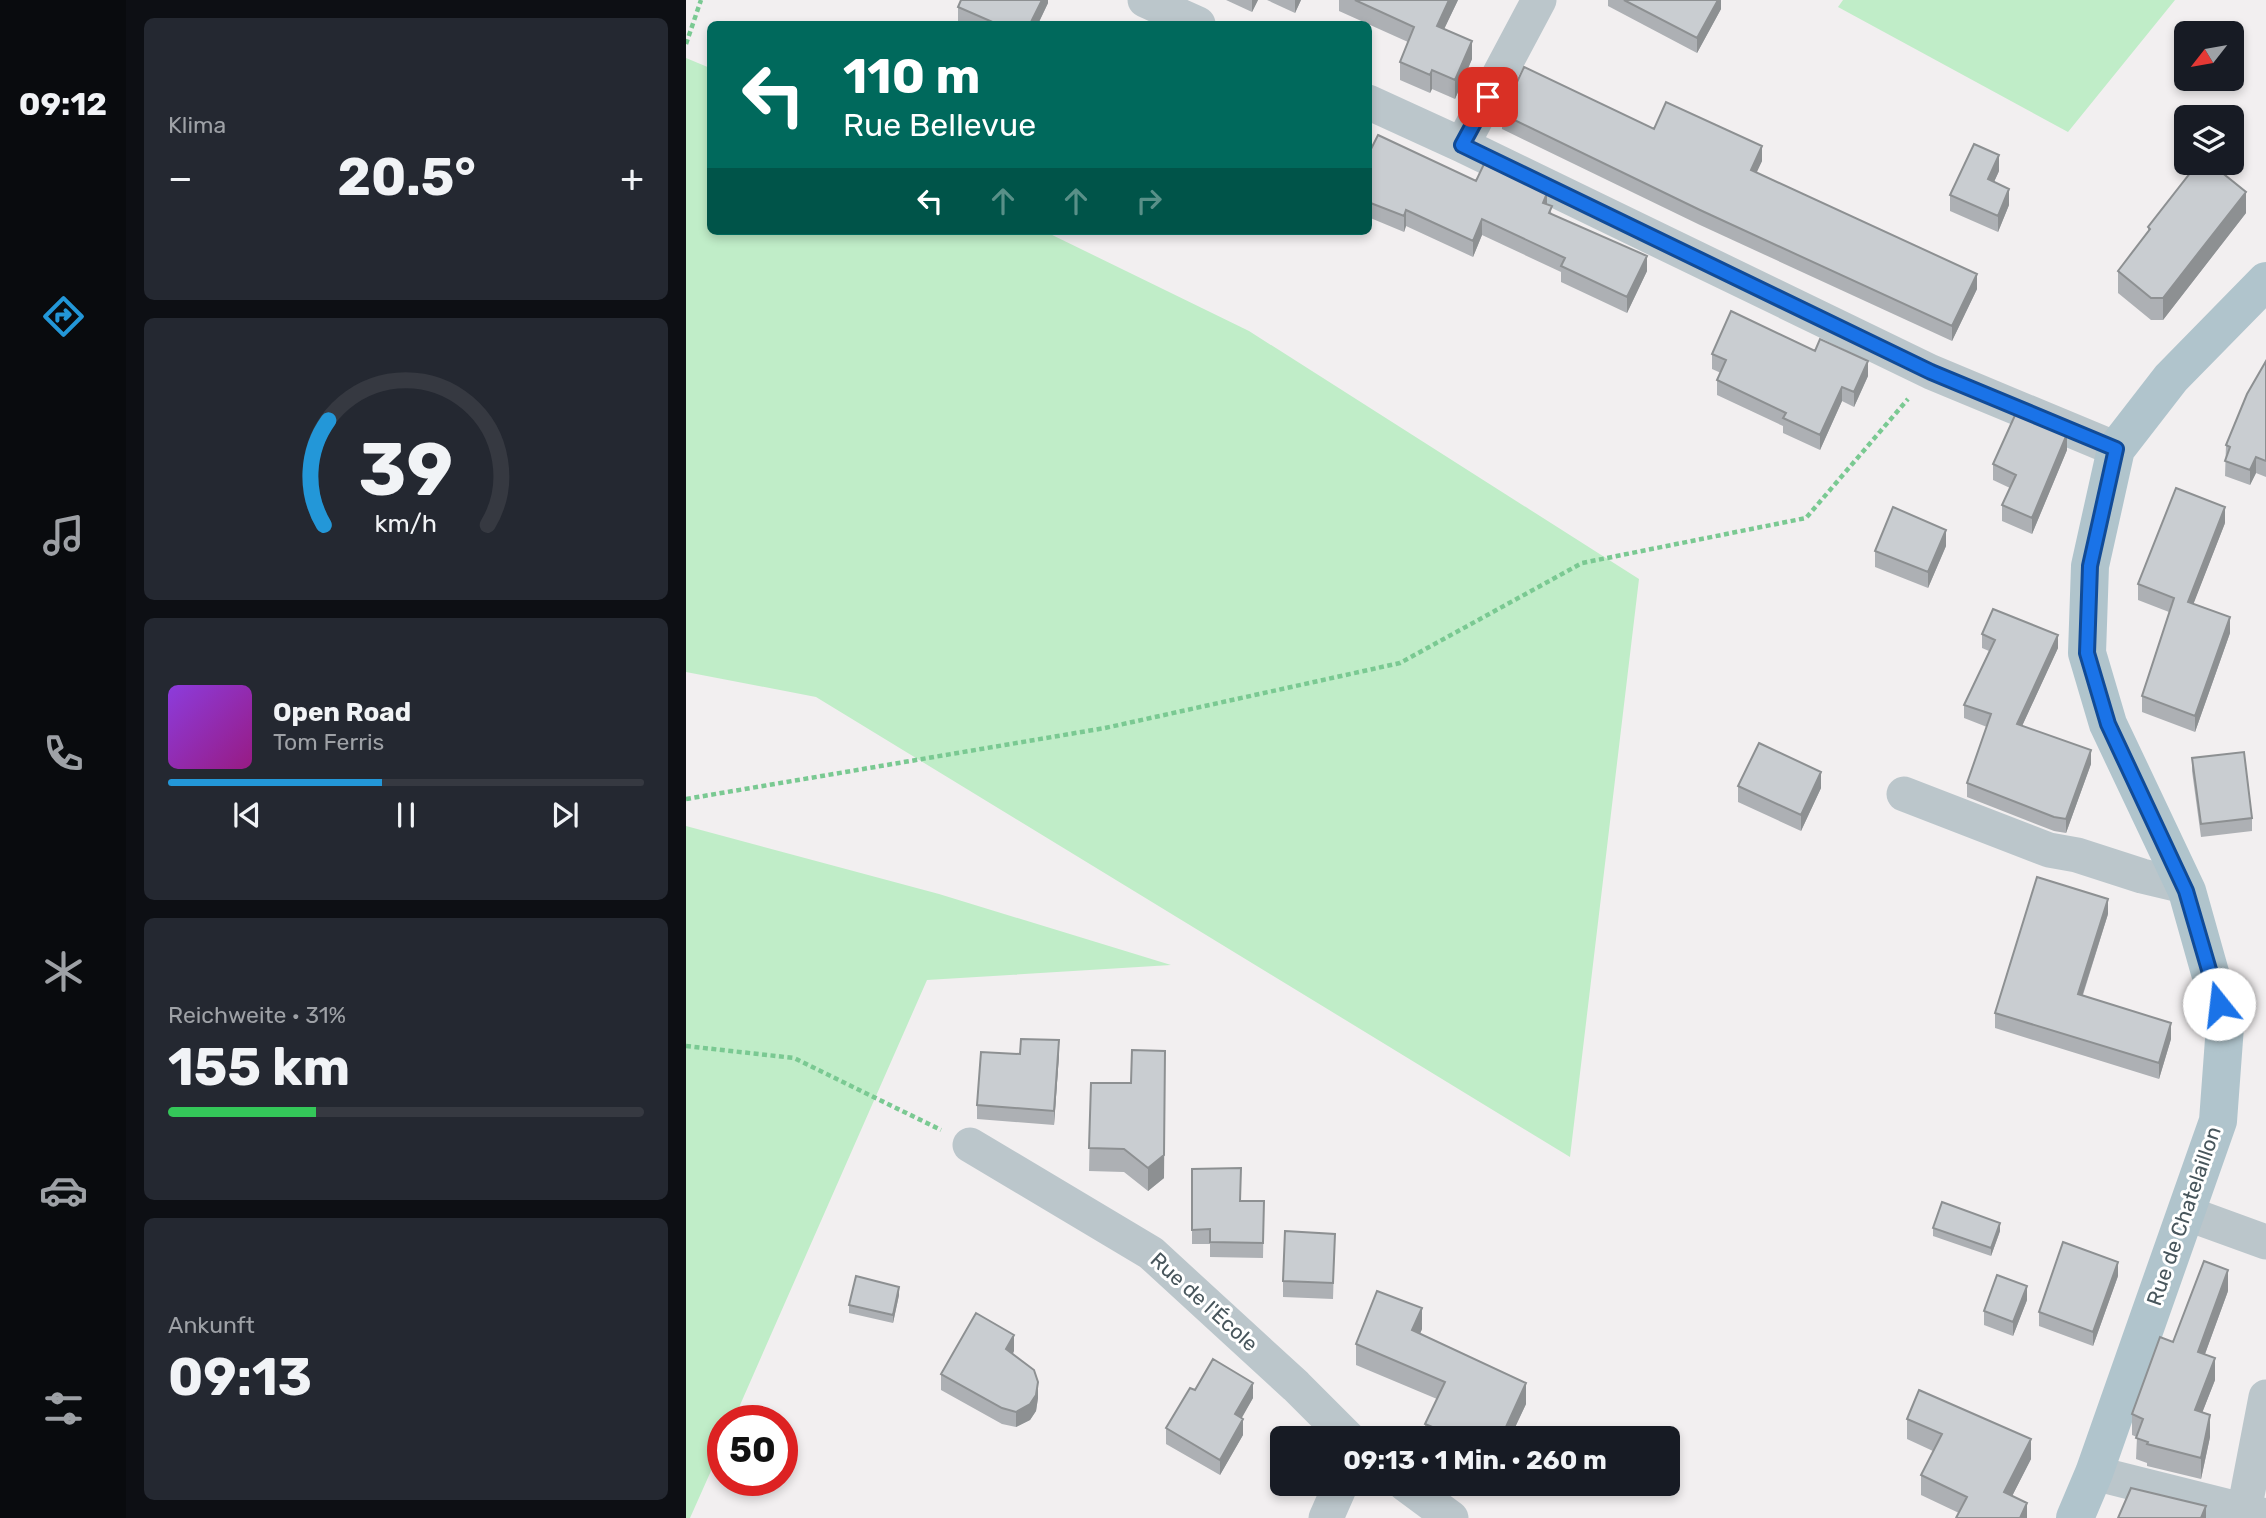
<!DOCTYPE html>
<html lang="de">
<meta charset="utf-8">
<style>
:root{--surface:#171b24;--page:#242831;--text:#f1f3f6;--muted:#9ea1a6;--line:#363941;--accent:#2397d8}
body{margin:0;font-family:Rubik,sans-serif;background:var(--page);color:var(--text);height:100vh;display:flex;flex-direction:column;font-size:26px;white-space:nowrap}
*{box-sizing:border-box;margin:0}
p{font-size:23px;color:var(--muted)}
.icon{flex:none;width:38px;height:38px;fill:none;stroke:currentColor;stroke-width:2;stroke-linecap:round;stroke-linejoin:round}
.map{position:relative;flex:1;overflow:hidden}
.drawer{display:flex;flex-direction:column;gap:18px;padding:18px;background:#0d0f14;width:560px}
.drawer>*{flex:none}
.guide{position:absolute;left:21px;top:21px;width:665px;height:214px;border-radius:10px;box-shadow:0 4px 10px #0003;background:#00695c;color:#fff;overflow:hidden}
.needle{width:46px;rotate:239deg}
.tools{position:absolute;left:1488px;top:21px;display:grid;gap:14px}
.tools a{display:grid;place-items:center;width:70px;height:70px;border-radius:10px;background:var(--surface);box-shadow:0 4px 10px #0003;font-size:35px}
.speed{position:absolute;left:21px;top:1405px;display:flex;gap:14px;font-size:35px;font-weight:700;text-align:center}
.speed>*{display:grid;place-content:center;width:91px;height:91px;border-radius:50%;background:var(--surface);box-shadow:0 4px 10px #0003;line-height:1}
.speed .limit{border:10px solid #d22;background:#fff;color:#111}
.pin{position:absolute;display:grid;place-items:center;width:60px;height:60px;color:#fff;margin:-30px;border-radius:14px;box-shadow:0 4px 10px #0006}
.me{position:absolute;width:77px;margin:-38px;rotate:344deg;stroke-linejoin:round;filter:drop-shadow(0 0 5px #0008)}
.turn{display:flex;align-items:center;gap:24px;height:147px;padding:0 21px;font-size:32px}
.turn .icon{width:91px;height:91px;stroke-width:2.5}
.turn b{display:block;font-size:49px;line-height:60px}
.lanes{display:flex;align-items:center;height:66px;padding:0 21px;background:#0003;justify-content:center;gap:35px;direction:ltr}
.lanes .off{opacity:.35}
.big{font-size:52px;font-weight:700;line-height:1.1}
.drawer .tile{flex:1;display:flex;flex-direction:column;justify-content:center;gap:10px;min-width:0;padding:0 24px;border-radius:10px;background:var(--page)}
.drawer .dial{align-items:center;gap:0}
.dial svg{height:182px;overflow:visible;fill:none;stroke:var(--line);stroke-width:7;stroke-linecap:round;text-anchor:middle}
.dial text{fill:var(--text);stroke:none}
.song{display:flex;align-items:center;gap:21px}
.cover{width:84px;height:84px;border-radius:10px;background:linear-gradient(135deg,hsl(270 70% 55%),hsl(310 70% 35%))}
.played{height:7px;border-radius:4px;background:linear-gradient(90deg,var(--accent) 45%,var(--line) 45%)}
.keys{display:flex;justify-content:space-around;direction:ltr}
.heat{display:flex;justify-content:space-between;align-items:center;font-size:38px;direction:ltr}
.charge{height:10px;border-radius:5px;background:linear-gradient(90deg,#34c759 31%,var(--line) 0)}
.trip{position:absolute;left:584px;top:1426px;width:410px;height:70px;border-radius:10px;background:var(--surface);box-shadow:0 4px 10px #0003;font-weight:700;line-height:70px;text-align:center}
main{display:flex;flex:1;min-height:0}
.tab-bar{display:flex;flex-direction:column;width:126px;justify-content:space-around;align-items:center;background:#090b0e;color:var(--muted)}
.tab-bar .icon{width:49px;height:49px}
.tab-bar .current{color:var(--accent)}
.tab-bar b{font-size:32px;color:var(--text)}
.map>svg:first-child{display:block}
.green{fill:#c0edc8}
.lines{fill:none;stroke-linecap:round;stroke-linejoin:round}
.path{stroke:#7ac992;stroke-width:4.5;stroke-dasharray:5 3.5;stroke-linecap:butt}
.minor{stroke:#bbc6cb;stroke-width:35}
.major{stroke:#b0c4cc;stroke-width:38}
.wall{fill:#adb0b4}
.shaded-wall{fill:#8d9092}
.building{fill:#c9cdd1;stroke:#8d9092;stroke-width:2}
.route-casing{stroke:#114b97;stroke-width:18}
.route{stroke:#1a73e8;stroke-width:12}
.labels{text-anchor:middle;stroke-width:6;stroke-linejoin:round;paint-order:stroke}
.street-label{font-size:21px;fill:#48565c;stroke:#fff}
</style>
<main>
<nav class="tab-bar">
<b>09:12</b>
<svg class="icon current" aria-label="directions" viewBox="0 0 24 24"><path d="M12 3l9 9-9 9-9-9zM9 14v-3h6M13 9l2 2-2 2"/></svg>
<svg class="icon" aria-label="music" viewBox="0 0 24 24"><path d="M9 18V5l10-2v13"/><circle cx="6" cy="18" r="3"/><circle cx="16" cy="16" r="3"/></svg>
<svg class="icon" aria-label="phone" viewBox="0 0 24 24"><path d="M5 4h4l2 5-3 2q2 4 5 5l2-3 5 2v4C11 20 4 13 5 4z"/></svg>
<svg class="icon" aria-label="climate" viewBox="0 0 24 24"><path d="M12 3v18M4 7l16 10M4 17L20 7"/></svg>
<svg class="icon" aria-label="car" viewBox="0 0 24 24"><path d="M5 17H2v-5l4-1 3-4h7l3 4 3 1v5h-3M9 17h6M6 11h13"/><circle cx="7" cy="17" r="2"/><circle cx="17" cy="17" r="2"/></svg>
<svg class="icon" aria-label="filters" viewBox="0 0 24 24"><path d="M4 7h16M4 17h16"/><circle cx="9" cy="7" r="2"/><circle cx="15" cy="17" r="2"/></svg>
</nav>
<section class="drawer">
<div class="tile"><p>Klima</p>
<div class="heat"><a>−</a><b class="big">20.5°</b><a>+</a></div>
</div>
<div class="tile dial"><svg viewBox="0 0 100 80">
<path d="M14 69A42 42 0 1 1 86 69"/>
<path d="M14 69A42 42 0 0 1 16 23" stroke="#2397d8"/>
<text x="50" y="56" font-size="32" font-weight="700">39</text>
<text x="50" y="72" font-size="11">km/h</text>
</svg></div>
<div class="tile">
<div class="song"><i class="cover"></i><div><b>Open Road</b><p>Tom Ferris</p></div></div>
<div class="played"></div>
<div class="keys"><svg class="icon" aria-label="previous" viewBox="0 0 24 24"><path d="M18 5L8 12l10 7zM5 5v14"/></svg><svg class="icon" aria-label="pause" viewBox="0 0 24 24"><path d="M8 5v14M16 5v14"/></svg><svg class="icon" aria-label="next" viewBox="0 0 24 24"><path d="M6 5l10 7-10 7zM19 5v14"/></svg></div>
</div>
<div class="tile"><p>Reichweite · 31%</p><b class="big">155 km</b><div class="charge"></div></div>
<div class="tile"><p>Ankunft</p><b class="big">09:13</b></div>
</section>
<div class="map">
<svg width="1580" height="1518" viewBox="0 0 1580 1518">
<rect width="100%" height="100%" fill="#f2eff0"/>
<path class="green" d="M1157 0H1489L1382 132 1152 7Z
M0 58 24 68V231H358L563 331 953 579 884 1157 130 697 0 672Z
M0 826 253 894 485 965 241 980 47 1421H37V1444L4 1518H0Z"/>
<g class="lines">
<path class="path" d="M0 44 15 0
M0 799 419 728 714 663 896 563 1120 518 1222 399
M0 1046 108 1058 255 1130"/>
<path class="minor" d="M459 0 512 24
M682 102 776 145 1245 372 1430 449
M776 145 853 0
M1218 794 1363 850 1391 855 1456 876 1498 886
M284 1145 465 1253 610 1386 662 1438
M1500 1213 1580 1242
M1408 1473 1580 1516
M719 1484 765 1518
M1558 1511 1580 1397
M640 1518 655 1484"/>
<path class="major" d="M1389 1518 1408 1473 1532 1121 1539 1026 1501 891 1422 724 1401 653 1404 566 1430 449 1485 378 1580 281"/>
</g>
<path class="wall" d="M362 0V3L352 24H275L272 23V7Z
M540 0H572L566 12Z
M581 0H615L609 13Z
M653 0H772L758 29 786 59 769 99 746 89 744 93 714 80V62L722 42 653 11Z
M922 0H1035V9L1011 53 922 6Z
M816 114 968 129 1076 161 1070 172 1291 289 1266 341 1014 225 816 129Z
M682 155 790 181 861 204 866 214 961 271 941 313 875 282V272L796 235 787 257 720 226 718 232 682 217Z
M1313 171 1308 182 1323 205 1312 232 1264 211V195Z
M1560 213 1477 320H1465L1432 293V271L1462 232V227Z
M1026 354 1182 376 1168 407 1156 401 1134 450 1097 433V426L1031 395V380L1035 373 1026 369Z
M1580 361V477L1570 473 1564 485 1539 476 1540 445Z
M1381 450 1346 534 1316 521V505L1324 488 1307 480V464Z
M1539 523 1507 604 1544 633 1509 732 1456 712V696L1483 612 1452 600V584Z
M1260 546 1242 588 1189 567V551Z
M1296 634 1372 648 1336 726 1405 764 1380 833 1368 831 1281 797V783L1301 727 1278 718V705L1303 651 1296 648Z
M1506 758 1566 818V831L1515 837 1506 771Z
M1052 786 1135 788 1115 831 1052 802Z
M1422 914 1397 995 1485 1039 1473 1079 1309 1028V1013Z
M334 1054 373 1055 368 1125 291 1119V1105Z
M405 1083 478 1178 462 1191 438 1172 403 1171Z
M506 1169 555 1201H578L577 1258 524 1257V1244H506Z
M1247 1228 1314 1231 1305 1256 1247 1236Z
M649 1234 647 1299 597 1297V1281Z
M1432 1276 1407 1346 1353 1326V1312Z
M1542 1291 1519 1354 1529 1380 1516 1413 1524 1437 1515 1479 1461 1466V1463L1450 1459 1451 1437 1446 1435V1414L1487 1342Z
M213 1295 207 1323 163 1313V1305Z
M1341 1300 1327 1336 1298 1325V1311Z
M736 1329 734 1334 840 1404 824 1438H739V1424L751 1399 670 1365V1344Z
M328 1351 327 1354 352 1398 350 1411 344 1420 330 1427 316 1424 255 1390V1374Z
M509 1390 567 1398 555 1418 557 1435 534 1475 480 1444V1428Z
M1221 1419 1345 1459 1326 1496 1341 1518 1273 1513 1235 1495V1475L1247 1451 1221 1439Z"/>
<path class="shaded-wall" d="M356 0H362V3L352 24H344Z
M566 0H572L566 12Z
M609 0H615L609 13Z
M763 0H772L751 44V26Z
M1032 0H1035V9L1011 53V38Z
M786 41V59L769 99V80Z
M746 70V89L744 93V75Z
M1076 146V161L1065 185V170Z
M1313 155V171L1302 195V179Z
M1323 189V205L1312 232V216Z
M1560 192V213L1477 320V298Z
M861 193V209L857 203Z
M720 210V226L718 232V216Z
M796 219V235L787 257V241Z
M961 256V271L941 313V297Z
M1291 274V289L1266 341V326Z
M1182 361V376L1168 407V392Z
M1156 387V401L1134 450V435Z
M1381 434V450L1346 534V518Z
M1570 457V473L1564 485V470Z
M1539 507V523L1502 618V602Z
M1260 530V546L1242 588V572Z
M1544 617V633L1509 732V716Z
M1372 635V648L1331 737V724Z
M1405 750V764L1380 833V819Z
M1135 772V788L1115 831V815Z
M1422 899V914L1392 1009V994Z
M1485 1023V1039L1473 1079V1063Z
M373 1040V1055L368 1125V1111Z
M479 1074 478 1178 462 1191V1168Z
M1314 1223V1231L1305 1256V1248Z
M1432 1262V1276L1407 1346V1332Z
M1542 1270V1291L1512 1373V1352Z
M1341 1286V1300L1327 1336V1322Z
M213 1287V1295L207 1323V1315Z
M736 1308V1329L726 1351V1330Z
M328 1335V1351L320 1365V1349Z
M1529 1358V1380L1509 1431V1410Z
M352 1382V1398L350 1411 344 1420 330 1427V1412Z
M567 1383V1398L549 1430V1414Z
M840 1383V1404L824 1438H815Z
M1524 1415V1437L1515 1479V1458Z
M557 1419V1435L534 1475V1460Z
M1345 1439V1459L1318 1512V1492Z
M1341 1503V1518H1334Z
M1520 1506V1518H1515Z"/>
<path class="building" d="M275 0H356L344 24H311L272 7Z
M669 0H763L751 26 786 41 769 80 746 70 744 75 714 62 728 27Z
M938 0H1032L1011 38Z
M838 67 968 129 980 102 1076 146 1065 170 1291 274 1266 326 1014 210 816 114Z
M692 135 790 181 798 164 861 193 857 203 866 206 863 213 961 256 941 297 875 266 879 258 796 219 787 241 720 210 718 216 682 202V155Z
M1288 144 1313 155 1302 179 1323 189 1312 216 1264 195Z
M1512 163H1524L1560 192 1477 298H1465L1432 271 1464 229 1462 227Z
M1045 311 1129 351 1134 339 1182 361 1168 392 1156 387 1134 435 1097 418 1100 413 1031 380 1040 360 1026 354Z
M1580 361V461L1570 457 1564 470 1539 461 1544 447 1540 445 1561 394Z
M1330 413 1381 434 1346 518 1316 505 1330 475 1307 464Z
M1490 488 1539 507 1502 602 1544 617 1509 716 1456 696 1488 598 1452 584Z
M1207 507 1260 530 1242 572 1189 551Z
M1307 609 1372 635 1331 724 1405 750 1380 819 1368 817 1281 783 1305 714 1278 705 1309 640 1296 634Z
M1073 743 1135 772 1115 815 1052 786Z
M1558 752 1566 818 1515 824 1506 758Z
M1351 877 1422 899 1392 994 1485 1023 1473 1063 1309 1013Z
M335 1039 373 1040 368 1111 291 1105 295 1052 334 1054Z
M446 1050 479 1051 478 1155 462 1168 438 1149 403 1148 405 1083H445Z
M555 1168 554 1201H578L577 1243 524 1242V1229L506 1230V1169Z
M1256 1202 1314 1223 1305 1248 1247 1228Z
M599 1231 649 1234 647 1283 597 1281Z
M1377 1242 1432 1262 1407 1332 1353 1312Z
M1518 1261 1542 1270 1512 1352 1529 1358 1509 1410 1524 1415 1515 1458 1461 1444 1462 1442 1450 1438 1457 1419 1446 1414 1474 1337 1487 1342Z
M1311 1275 1341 1286 1327 1322 1298 1311Z
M170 1276 213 1287 207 1315 163 1305Z
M691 1291 736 1308 726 1330 840 1383 815 1438H773L739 1424 759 1382 670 1344Z
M290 1313 328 1335 320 1349 348 1370 352 1382 350 1395 344 1404 330 1412 316 1408 255 1374Z
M527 1359 567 1383 549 1414 557 1419 534 1460 480 1428 504 1388 509 1390Z
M1233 1390 1345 1439 1318 1492 1341 1503 1334 1518H1270L1281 1497 1235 1475 1256 1434 1221 1419Z
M1445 1488 1520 1506 1515 1518H1432Z"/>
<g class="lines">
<defs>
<path id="route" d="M802 97 776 145 1245 372 1430 449 1404 566 1401 653 1422 724 1500 891 1533 1004"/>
</defs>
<use href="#route" class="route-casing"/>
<use href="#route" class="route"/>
</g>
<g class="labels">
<g class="street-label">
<text transform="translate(1498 1216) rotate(-71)" y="7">Rue de Chatelaillon</text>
<text transform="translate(518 1302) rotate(42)" y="7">Rue de l'École</text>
</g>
</g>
</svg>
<div class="tools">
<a><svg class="needle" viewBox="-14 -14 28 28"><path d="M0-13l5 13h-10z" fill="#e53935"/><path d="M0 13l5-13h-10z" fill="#9ea1a6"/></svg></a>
<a><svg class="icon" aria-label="layers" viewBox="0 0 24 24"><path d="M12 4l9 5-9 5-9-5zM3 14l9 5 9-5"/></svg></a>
</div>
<div class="speed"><div class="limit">50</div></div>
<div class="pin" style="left:802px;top:97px;background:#d93025"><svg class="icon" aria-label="arrive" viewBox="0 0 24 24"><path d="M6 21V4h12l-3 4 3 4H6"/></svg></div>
<svg class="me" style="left:1533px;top:1004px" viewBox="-20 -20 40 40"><circle r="19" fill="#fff"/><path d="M0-13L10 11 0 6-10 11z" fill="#1a73e8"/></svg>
<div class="trip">09:13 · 1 Min. · 260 m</div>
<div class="guide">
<div class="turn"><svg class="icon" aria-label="left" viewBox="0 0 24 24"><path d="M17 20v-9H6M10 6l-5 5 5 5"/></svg><div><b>110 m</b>Rue Bellevue</div></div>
<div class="lanes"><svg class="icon" aria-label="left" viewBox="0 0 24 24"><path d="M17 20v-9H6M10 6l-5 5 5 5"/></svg><svg class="icon off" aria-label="ahead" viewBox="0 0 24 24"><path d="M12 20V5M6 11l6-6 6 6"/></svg><svg class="icon off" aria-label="ahead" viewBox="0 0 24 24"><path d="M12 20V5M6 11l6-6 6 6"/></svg><svg class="icon off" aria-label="right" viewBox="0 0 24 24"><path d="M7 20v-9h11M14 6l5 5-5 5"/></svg></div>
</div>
</div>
</main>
